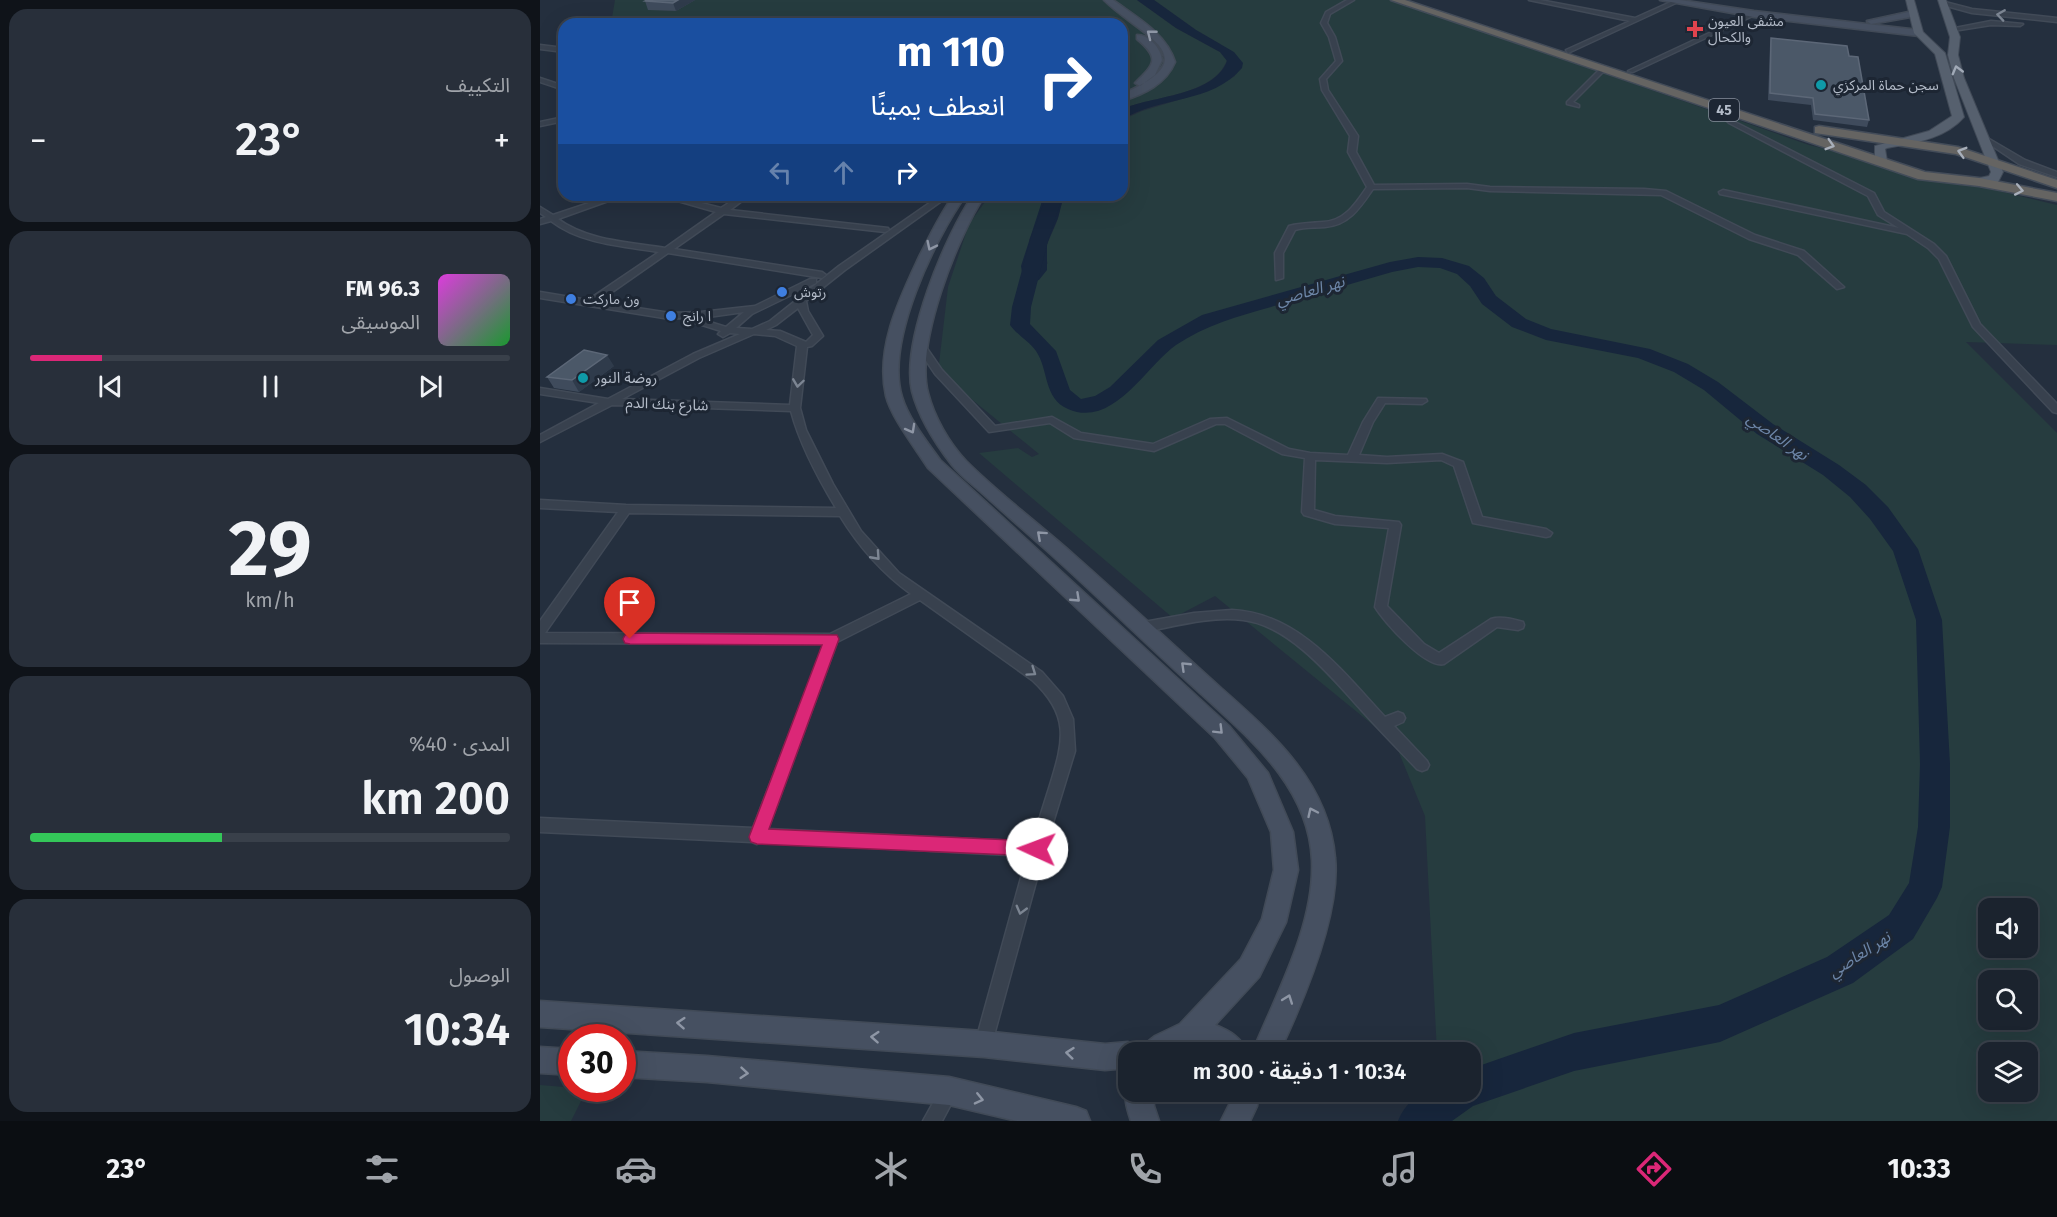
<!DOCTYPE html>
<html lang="ar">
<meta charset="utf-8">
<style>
:root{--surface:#1b232e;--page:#282f3a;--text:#f1f3f6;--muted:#a0a4aa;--line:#39404a;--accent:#db2777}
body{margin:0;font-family:"Fira Sans","Noto Sans Arabic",sans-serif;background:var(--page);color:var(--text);direction:rtl;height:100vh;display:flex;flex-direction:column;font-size:22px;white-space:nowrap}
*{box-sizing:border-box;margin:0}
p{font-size:20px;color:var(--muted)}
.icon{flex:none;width:33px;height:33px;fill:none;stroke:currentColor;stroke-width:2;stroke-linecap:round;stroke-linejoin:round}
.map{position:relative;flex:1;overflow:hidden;direction:ltr}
.details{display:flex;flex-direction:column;gap:9px;padding:9px;background:#0f1319;width:540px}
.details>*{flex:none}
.guide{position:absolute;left:18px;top:18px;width:570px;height:183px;border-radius:18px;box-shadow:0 6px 24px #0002,0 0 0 2px var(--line);direction:rtl;background:#1a4fa0;color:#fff;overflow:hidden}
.buttons{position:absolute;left:1438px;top:898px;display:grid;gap:12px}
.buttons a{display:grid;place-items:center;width:60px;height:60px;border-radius:12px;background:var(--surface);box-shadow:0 6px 24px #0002,0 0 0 2px var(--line);font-size:30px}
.speed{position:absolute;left:18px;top:1024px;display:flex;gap:12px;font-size:30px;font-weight:700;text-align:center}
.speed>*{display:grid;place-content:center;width:78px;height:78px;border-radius:50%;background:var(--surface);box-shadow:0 6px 24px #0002,0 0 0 2px var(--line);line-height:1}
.speed .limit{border:9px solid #d22;background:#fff;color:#111}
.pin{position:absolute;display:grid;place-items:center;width:51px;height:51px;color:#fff;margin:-62px -26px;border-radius:50% 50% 50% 0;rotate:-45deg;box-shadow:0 0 6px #0007}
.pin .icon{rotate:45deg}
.me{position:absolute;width:66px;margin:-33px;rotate:272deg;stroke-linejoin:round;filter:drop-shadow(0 0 4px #0008)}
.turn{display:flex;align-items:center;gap:21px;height:126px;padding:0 24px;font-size:27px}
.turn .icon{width:78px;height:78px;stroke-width:2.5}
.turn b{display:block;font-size:42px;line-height:51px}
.lanes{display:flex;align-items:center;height:57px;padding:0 24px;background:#0003;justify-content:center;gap:30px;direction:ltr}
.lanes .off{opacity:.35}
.big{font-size:45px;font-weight:600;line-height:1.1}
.details .widget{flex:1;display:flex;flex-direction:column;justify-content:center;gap:9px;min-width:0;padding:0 21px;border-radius:18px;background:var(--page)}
.details .dial{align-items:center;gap:0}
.dial b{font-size:78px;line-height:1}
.song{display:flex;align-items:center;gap:18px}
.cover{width:72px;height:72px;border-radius:9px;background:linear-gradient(135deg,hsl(300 70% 55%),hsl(130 70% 35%))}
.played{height:6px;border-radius:3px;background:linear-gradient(90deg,var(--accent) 15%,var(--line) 15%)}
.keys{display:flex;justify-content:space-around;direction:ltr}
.heat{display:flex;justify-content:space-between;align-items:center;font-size:33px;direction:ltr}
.charge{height:9px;border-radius:4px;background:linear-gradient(90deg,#34c759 40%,var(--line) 0)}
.trip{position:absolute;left:578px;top:1042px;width:363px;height:60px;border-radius:18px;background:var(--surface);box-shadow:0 6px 24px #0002,0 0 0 2px var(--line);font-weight:600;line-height:60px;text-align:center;direction:rtl}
.menu{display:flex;height:96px;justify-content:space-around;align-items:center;background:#0b0e12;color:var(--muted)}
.menu .icon{width:42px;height:42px}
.menu .current{color:var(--accent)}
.menu b{font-size:27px;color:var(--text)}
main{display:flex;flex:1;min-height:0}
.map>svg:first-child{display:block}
.green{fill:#263c3f;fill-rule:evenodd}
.water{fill:#17263c}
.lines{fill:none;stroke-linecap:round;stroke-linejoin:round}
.river{fill:#17263c;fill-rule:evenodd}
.minor-casing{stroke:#414a57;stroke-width:3}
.secondary-casing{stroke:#414a57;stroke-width:3}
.primary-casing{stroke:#414a57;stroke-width:2}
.trunk-casing{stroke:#434c59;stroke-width:3}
.minor{fill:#38414e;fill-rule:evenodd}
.secondary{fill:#465061;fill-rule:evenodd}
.primary{fill:#56606e;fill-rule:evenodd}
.trunk{fill:#656462;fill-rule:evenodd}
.wall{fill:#3f4b5c}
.shaded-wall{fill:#2f3b4b}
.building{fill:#4b5868;stroke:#5c6777;stroke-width:1.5}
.oneway{stroke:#7c8592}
.oneway2{stroke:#8e96a5}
.oneway3{stroke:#a1aab7}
.oneway4{stroke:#a8afba}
.route{fill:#db2777;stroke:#8e194d;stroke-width:1.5}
.health-dot{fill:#e0444e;stroke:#1d2633;stroke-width:2}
.culture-dot{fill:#0f9aa8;stroke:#1d2633;stroke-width:2}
.shop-dot{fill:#3f7fe0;stroke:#1d2633;stroke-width:2}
.labels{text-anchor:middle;stroke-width:6;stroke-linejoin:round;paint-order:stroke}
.far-poi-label{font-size:14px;fill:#b4bcc9;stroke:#1d2633;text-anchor:start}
.shield{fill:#1d2633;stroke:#878f9c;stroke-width:1.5}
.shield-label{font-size:14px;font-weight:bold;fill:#b4bcc9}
.poi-label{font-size:15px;fill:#b4bcc9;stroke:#1d2633;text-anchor:start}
.street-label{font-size:15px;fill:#b4bcc9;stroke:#1d2633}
.water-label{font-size:16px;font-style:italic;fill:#6d86a8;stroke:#1d2633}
</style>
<main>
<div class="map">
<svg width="1517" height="1121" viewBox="0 0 1517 1121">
<rect width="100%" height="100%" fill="#242f3e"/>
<path class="green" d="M75 0H597L636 28 680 52 687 60C674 96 612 96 582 109V24H71Z
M614 0H854L1269 145 1517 205V345L1426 342 1517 433V1121H901L899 1092H930V1053H897L885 816 855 743 675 596 633 618 439 453 478 448 492 457 499 454 398 372 408 287 429 224 450 195H504L497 221 489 240 508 264C501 248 513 234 518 218 520 211 521 203 524 195H582V120L602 111 668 91 695 76 680 44 656 30ZM1449 909H1488V948H1449ZM1449 981H1488V1020H1449ZM1449 1053H1488V1092H1449Z
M0 1085 47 1089 31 1121H0Z"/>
<path class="water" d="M597 0H614L656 30 694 52 703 63 702 68C672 104 619 96 582 120V109C612 96 674 96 687 61L680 52 636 28Z
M504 195H524L518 218 507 244V270L499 280 489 283 483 279 481 266Z"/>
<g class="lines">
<path class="river" d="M507 195H523L509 237 491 307 490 324 516 351 530 390 541 399 555 396 570 387 618 340 662 315 850 262 878 257 902 258 929 266 944 278 956 296 986 319 1011 329 1110 349 1148 364 1178 382 1233 424 1299 465 1326 485 1348 507 1378 549 1402 620 1410 764V827L1402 887 1397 898 1373 939 1313 983 1180 1042 1034 1071 933 1106 912 1121H858C872 1087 898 1092 930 1092V1069L1034 1033 1179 1005 1287 957 1349 915 1369 883 1378 827 1380 764 1376 620 1353 551 1330 519 1310 497 1283 475 1217 434 1164 390 1134 372 1098 358 1006 340 972 327 942 304 930 286 917 274 900 268 878 267 852 272C814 283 776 294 738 305 702 315 667 324 636 345 606 366 573 429 528 409 503 398 509 370 496 351 489 341 477 335 470 325L472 307 491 237Z"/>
<defs>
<path id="minor" d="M807 0H814L790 14 787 23 795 37 802 61 786 79 788 90 818 136 816 152 834 185 927 184 950 187 1104 189 1126 191 1215 235 1264 251 1304 287 1297 289 1258 255 1209 239 1121 195 950 191 927 188 833 189C820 208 809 225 785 227 775 228 765 227 755 230L743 253V278L736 280 735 253 749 226C761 223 771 223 783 222 805 221 816 203 827 187L808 152 810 136 782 90 780 79 796 61 789 37 781 23 786 12Z
M989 0H1000L1095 18 1133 1 1138 2 1028 53 1026 50 1090 21Z
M1405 2 1432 9 1517 18V22L1432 13 1403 5Z
M1212 13 1217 14 1093 72 1088 71Z
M1451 21 1483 24 1480 26 1451 25 1413 31 1410 29Z
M0 45 24 48V52L0 49Z
M1061 68 1066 69 1033 102 1039 105V107L1027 104V102Z
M0 78 24 86V90L0 82Z
M1173 106H1177L1193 121 1334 193 1344 212 1394 244 1406 256 1440 324 1517 404V413L1513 412 1433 327 1399 259 1388 248 1367 234 1180 194 1179 192 1183 190 1359 228 1338 215 1328 196 1189 123 1173 108Z
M24 117V121L0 126V122Z
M1444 136 1485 160 1517 172V177L1479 164 1442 139V137Z
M73 195H85L18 219C48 241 89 242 125 248L176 212 117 195H130L181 208 201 195H210L190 210 348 228 349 230 345 232 184 214 134 249 282 272 286 275 282 278 128 253 58 302 130 313 161 312 215 306 270 279H276V283L212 314 196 328 212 329 230 321 299 266 401 195H410L305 270 266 301 268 311 283 336 272 346 267 347 260 408 266 430 293 484 321 531 359 573 502 672 523 696 533 719 535 751 505 849 450 1050 444 1053 438 1050 435 1044 487 856 221 842 217 844 212 842 0 832V818L213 828 284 644 0 643V621L78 512 0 508V500L86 505 296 508C278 478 260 445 251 411L72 405 0 442V435L59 403 0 394V388L68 399 153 354 200 334 190 333 183 337 178 334 181 331 140 318 130 319 0 298V292L48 300 119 252C82 246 41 244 11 221L0 224V219L6 217 0 213V207L13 215ZM258 308 273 335 266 342 240 331 226 330 236 325ZM204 312 186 327 157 318H161ZM214 334 235 336 257 346 250 405 82 399 159 358ZM89 513 300 516C319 547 342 573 371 594L290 634 5 633ZM380 600 492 680C530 715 524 740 510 785 504 804 498 823 492 842L228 829 297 642Z
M381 343 384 344 402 370 455 426 512 417 541 433 613 444 670 419 687 418 749 449 770 453 808 455 823 422 838 398 886 399 887 401 882 404 845 403 833 422 819 455 847 457 902 454 923 462 942 517 1006 529 1012 533 1010 536 1006 537 933 523 914 466 901 460 847 463 775 460 774 510 795 516 859 522 861 525 847 606 884 644 899 653 951 619C960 616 973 619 983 622L984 625 983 628 978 630 957 627 904 664C886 669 844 622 835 607L849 528 795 524 764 515 762 512 765 458 742 454 685 424H676L614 451 534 438 510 423 449 432 395 374 376 346Z
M692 610C759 613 803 672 845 717L858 712 863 714 865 718 863 722 854 726 887 761 889 765 887 769 882 771 877 769C859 750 841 732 824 713 794 680 750 625 703 620 670 616 636 626 604 632L599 630 598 627 599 624 604 622 654 613Z
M409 1082 415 1085 418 1091 402 1121H383L403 1085Z"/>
<path id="secondary" d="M564 0H573C596 17 626 33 635 62 626 84 604 94 582 101V94C670 56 601 37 564 0Z
M1120 0H1140L1214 11 1379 30 1383 33 1379 36 1214 17Z
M1373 11 1377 14 1376 16 1331 24 1327 21Z
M597 35C609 35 621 48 622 60L615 75 600 86 595 83C615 64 620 58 597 39Z
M414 195H426C394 240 345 342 362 397 368 418 387 442 400 460L689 726 728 773 753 832 758 870 746 922 719 977 675 1025C690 1031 702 1038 708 1053H675L666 1048 655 1047 636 1053H601L605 1044 615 1036 640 1024 701 959 722 919 734 870 731 832 708 778 675 738 388 468C376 449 351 417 346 396 335 347 360 298 380 255 391 234 400 214 414 195Z
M433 195H445C417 237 375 344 388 393 394 417 409 443 426 461 459 494 498 523 533 554 583 598 632 644 681 688 734 735 789 783 795 858 801 915 763 1002 739 1053H712C736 994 775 925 772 860 769 791 717 745 670 702 614 652 561 599 505 549 484 530 463 512 442 493 432 484 420 475 412 465 395 443 379 418 372 391 361 342 405 236 433 195Z
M0 1001 444 1031 565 1044 588 1042 597 1046 601 1053H588V1068L565 1070 444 1057 0 1027Z
M0 1047 32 1049V1075L0 1073Z
M82 1051 167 1056 409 1077 536 1107 546 1111 550 1121H477L409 1105 167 1082 82 1077Z
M588 1085V1092H613L614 1106 619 1121H591C587 1109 583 1098 588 1085Z
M691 1092H719L717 1106 710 1121H681L690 1103Z"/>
<path id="primary" d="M1366 0H1374L1383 32 1405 53 1424 117C1405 139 1374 143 1347 148L1345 149 1347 161 1341 165 1335 161V146L1389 131 1412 116 1395 54 1374 33Z
M1398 0H1406L1420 37 1418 55 1424 78 1463 172 1458 182 1439 186 1433 182 1435 179 1449 176 1451 172 1414 78 1408 55 1410 37Z"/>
<path id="trunk" d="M851 0H865L1385 172 1439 178 1517 193V201L1439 186 1378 179Z
M1279 126 1418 147 1517 180V188L1416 154 1275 133V127Z"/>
</defs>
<use href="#minor" class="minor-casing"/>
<use href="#secondary" class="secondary-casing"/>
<use href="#primary" class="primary-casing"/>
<use href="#trunk" class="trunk-casing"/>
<use href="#minor" class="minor"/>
<use href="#secondary" class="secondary"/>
<use href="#primary" class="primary"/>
<use href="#trunk" class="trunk"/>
</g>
<path class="wall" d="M155 0 136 11 108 10 105 1Z
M1231 38 1329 120 1327 127 1273 120 1271 105 1228 100 1230 44Z
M74 366 39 392 14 388 7 377Z"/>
<path class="shaded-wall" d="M138 0H155L136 11 133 3Z
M67 355 74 366 39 392 32 380Z"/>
<path class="building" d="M107 0H138L133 3 105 1Z
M1231 38 1307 46 1309 56 1318 57 1329 120 1275 114 1273 98 1230 93Z
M44 350 67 355 32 380 7 377Z"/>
<defs><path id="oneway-chevron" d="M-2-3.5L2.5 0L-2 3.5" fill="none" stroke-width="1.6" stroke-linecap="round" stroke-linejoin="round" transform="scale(1.5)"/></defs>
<g class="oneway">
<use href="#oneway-chevron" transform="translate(1461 15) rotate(-172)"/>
<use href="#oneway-chevron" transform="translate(258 383) rotate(98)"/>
<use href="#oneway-chevron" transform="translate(336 556) rotate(48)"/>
<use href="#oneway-chevron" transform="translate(492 672) rotate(35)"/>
<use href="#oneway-chevron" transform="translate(481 910) rotate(105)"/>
</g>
<g class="oneway2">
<use href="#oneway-chevron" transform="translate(611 34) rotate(-142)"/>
<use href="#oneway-chevron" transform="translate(391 246) rotate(116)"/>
<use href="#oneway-chevron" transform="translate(371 429) rotate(61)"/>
<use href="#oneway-chevron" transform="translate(501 535) rotate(-138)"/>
<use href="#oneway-chevron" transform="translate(536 598) rotate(43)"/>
<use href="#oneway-chevron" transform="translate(645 666) rotate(-136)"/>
<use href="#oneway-chevron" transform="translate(679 730) rotate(45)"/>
<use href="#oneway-chevron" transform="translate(772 812) rotate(-115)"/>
<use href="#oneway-chevron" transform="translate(748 999) rotate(-70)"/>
<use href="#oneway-chevron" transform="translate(141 1023) rotate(-176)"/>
<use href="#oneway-chevron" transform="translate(335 1037) rotate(-176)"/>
<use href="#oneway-chevron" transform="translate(530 1053) rotate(-174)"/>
<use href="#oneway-chevron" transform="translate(204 1073) rotate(5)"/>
<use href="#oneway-chevron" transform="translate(439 1099) rotate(13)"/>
</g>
<use class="oneway3" href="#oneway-chevron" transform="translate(1417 70) rotate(-105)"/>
<g class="oneway4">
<use href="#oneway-chevron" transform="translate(1290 145) rotate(17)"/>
<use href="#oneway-chevron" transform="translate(1422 152) rotate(-164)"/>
<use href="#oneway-chevron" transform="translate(1479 190) rotate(11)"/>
</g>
<path class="route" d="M90 633 297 635 299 639 229 829 497 841 503 843 506 849 503 854 497 856 217 844 211 842 209 837 282 645 90 644 85 643 83 639 85 635Z"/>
<path class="health-dot" d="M1152 20h6v6h6v6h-6v6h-6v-6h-6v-6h6z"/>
<g class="culture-dot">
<circle cx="1281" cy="85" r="6"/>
<circle cx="43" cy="378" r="6"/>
</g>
<g class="shop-dot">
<circle cx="242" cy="292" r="6"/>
<circle cx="31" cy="299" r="6"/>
<circle cx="131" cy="316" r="6"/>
</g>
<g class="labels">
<g class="far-poi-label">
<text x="1168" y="26">مشفى العيون<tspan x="1168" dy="16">والكحال</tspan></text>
<text x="1293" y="90">سجن حماة المركزي</text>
<text x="254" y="297">رتوش</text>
<text x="43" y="304">ون ماركت</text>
<text x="143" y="321">ا رانج</text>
</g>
<rect class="shield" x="1169" y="99" width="30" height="22" rx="4.5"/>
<g class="shield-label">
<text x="1184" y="115">45</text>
</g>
<g class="poi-label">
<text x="55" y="383">روضة النور</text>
</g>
<g class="street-label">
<text transform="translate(127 404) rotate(2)" y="5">شارع بنك الدم</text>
</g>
<g class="water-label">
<text transform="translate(770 290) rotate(-16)" y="6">نهر العاصي</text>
<text transform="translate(1238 436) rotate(35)" y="6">نهر العاصي</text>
<text transform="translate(1319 954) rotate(-33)" y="6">نهر العاصي</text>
</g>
</g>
</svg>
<div class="buttons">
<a><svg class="icon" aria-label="sound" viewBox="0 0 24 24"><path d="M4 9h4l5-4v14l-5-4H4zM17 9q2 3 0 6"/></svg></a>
<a><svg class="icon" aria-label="search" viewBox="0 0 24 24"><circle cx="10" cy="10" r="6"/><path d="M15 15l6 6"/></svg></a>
<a><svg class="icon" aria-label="layers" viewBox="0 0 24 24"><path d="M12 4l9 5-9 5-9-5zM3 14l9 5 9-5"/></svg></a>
</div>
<div class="speed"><div class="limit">30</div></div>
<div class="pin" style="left:90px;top:639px;background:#d93025"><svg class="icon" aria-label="arrive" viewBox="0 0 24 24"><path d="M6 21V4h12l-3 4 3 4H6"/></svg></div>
<svg class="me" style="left:497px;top:849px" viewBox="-20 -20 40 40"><circle r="19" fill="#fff"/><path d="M0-13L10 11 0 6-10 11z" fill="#db2777"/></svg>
<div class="trip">10:34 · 1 دقيقة · 300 m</div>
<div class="guide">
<div class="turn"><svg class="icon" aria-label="right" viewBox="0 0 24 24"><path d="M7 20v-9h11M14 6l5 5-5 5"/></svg><div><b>110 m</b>انعطف يمينًا</div></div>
<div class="lanes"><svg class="icon off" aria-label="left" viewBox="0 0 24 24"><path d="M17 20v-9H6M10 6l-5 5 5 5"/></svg><svg class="icon off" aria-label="ahead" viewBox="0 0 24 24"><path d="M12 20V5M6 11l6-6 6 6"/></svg><svg class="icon" aria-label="right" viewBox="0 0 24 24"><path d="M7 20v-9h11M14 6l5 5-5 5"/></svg></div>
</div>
</div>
<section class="details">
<div class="widget"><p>التكييف</p>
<div class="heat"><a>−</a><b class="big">23°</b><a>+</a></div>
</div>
<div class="widget">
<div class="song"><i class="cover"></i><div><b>96.3 FM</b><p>الموسيقى</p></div></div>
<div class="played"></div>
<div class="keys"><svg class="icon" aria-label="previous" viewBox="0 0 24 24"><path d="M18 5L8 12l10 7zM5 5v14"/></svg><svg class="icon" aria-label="pause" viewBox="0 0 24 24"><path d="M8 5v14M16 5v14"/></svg><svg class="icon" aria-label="next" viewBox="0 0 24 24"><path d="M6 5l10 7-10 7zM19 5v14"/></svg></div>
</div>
<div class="widget dial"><b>29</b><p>km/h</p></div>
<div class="widget"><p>المدى · 40%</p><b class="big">200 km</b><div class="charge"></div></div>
<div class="widget"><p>الوصول</p><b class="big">10:34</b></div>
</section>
</main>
<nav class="menu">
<b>10:33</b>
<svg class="icon current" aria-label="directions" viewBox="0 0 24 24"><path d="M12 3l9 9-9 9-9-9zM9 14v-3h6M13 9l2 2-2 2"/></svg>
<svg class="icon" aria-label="music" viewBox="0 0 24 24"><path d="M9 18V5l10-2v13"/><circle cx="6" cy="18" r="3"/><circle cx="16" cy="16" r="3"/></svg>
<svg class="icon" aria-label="phone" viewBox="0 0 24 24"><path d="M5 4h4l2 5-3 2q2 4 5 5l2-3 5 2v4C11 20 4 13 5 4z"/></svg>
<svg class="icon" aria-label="climate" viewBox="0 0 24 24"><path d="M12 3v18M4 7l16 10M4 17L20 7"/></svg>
<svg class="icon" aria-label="car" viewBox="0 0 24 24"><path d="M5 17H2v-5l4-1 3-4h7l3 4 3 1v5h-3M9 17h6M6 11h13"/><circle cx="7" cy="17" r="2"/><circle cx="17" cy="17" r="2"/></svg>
<svg class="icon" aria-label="filters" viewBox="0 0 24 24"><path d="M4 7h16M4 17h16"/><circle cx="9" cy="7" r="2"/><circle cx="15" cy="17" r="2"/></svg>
<b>23°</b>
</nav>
